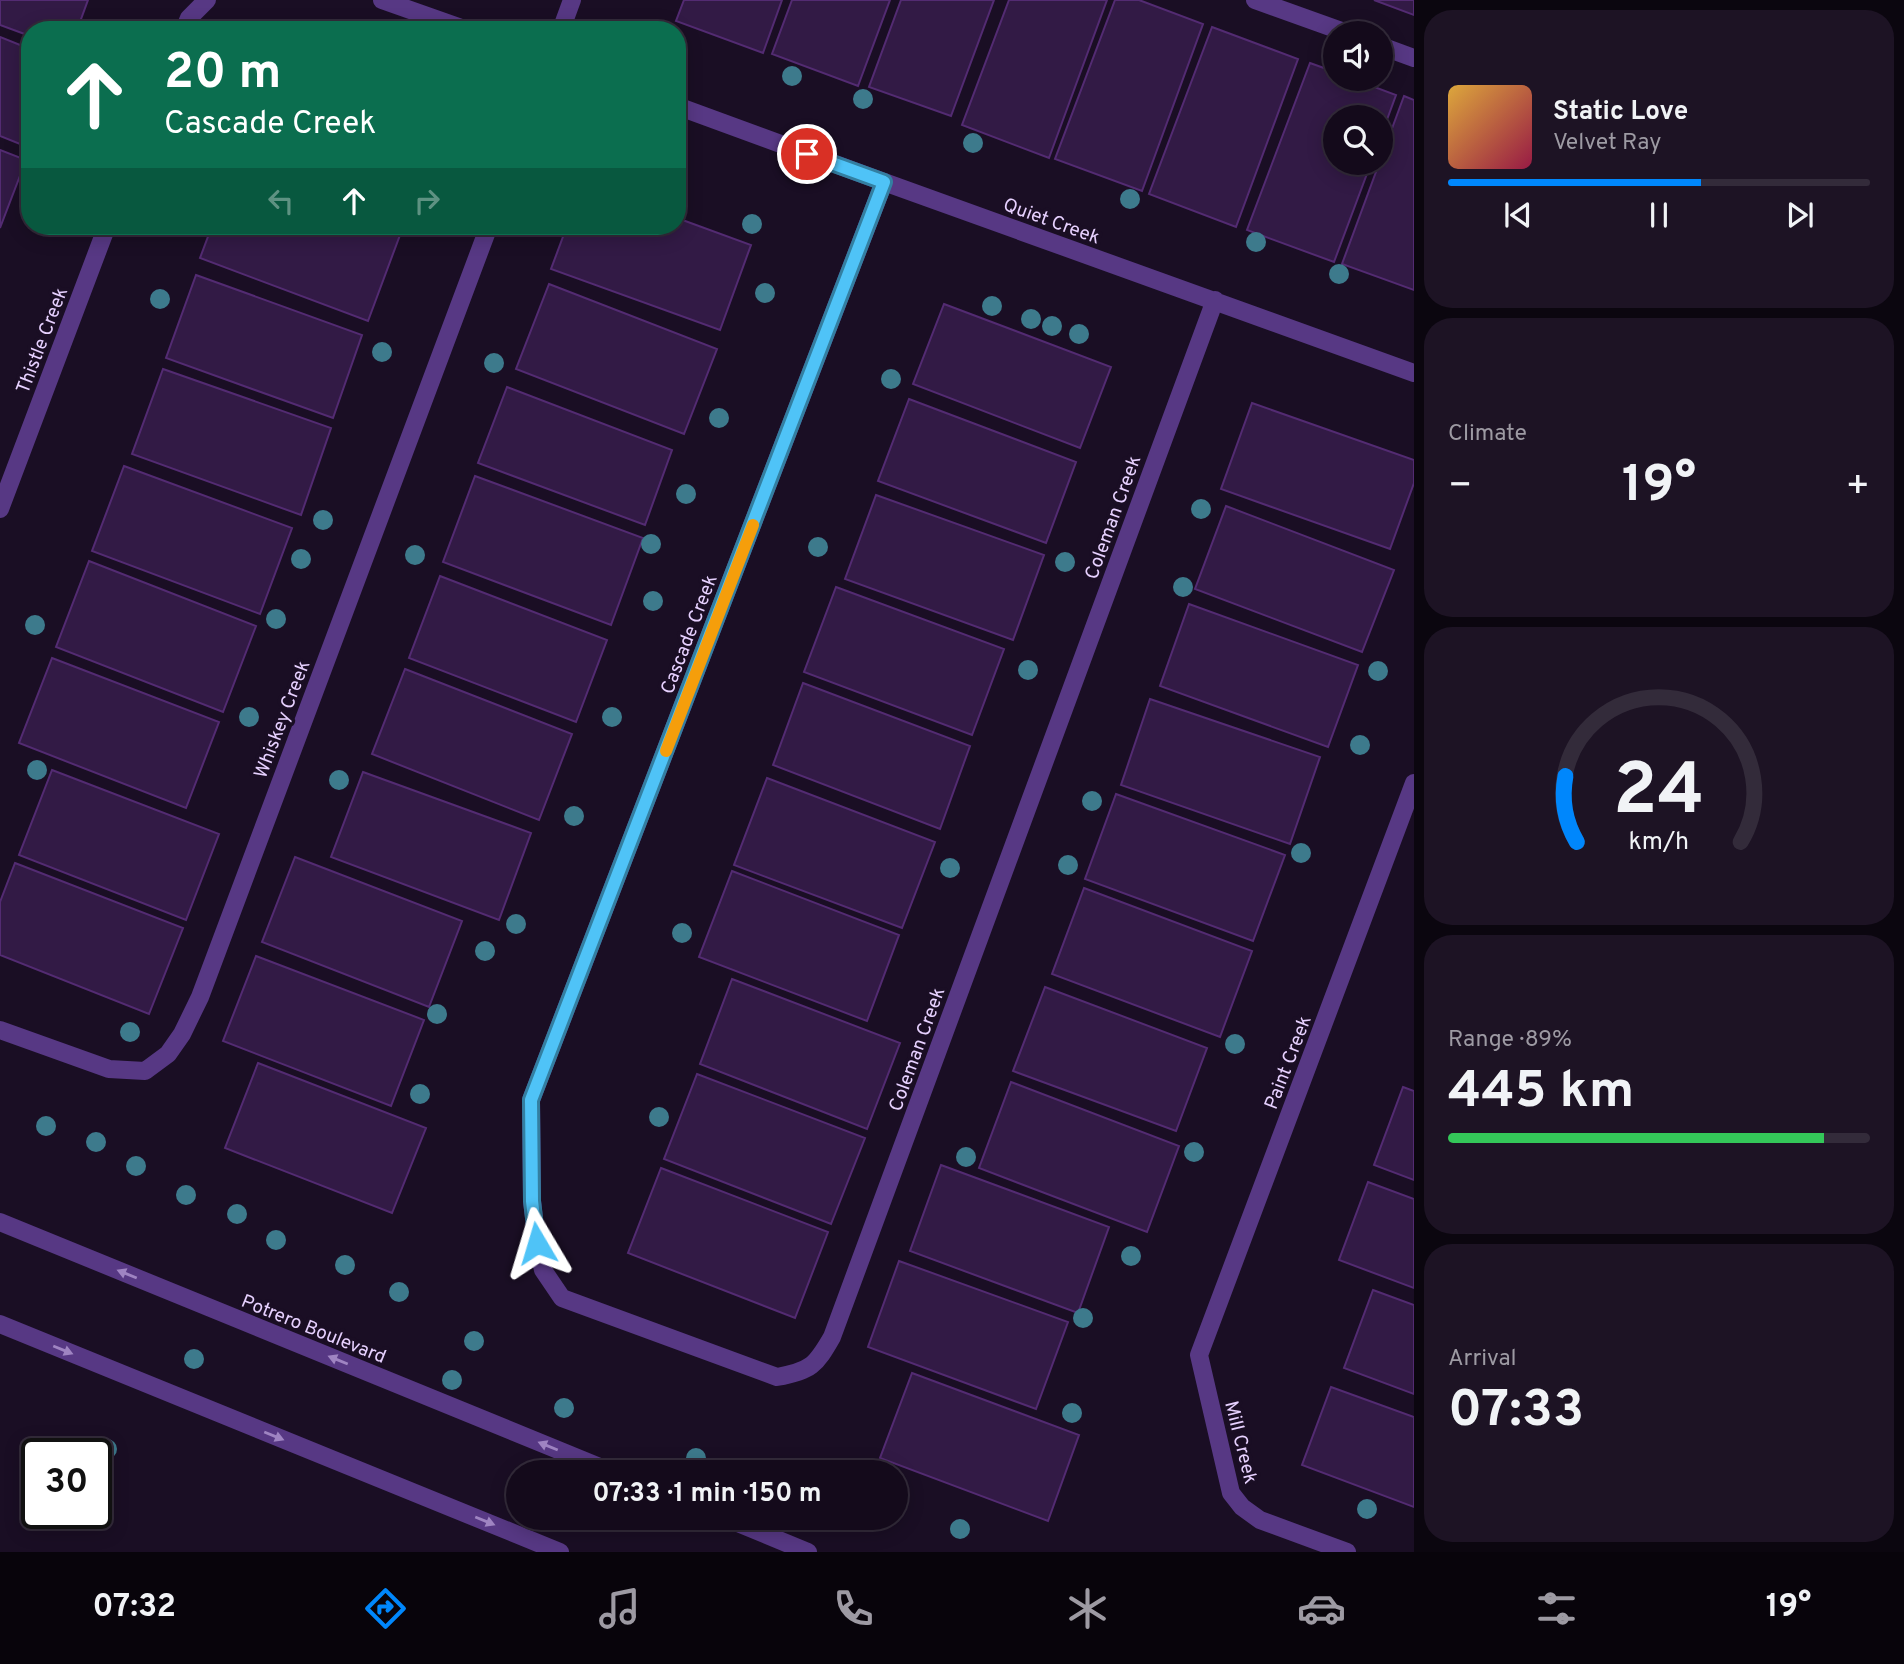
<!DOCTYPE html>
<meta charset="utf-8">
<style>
:root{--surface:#140a1b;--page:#1d1324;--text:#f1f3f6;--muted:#9d9aa3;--line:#332b3a;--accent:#0087fc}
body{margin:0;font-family:Overpass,sans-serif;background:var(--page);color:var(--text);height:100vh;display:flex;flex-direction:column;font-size:26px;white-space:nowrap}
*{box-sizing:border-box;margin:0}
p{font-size:23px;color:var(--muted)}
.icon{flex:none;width:38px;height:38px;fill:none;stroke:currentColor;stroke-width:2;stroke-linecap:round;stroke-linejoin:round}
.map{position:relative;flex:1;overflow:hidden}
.panel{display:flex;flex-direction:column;gap:10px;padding:10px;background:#0b060f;width:490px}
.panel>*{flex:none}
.hud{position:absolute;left:21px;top:21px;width:665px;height:214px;border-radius:28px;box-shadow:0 4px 18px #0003,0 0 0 2px var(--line);background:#0b6e4f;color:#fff;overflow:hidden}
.fabs{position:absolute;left:1323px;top:21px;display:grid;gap:14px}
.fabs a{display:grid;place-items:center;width:70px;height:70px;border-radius:50%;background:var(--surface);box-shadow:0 4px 18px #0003,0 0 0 2px var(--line);font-size:35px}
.speed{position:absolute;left:21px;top:1438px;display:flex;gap:14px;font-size:35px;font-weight:700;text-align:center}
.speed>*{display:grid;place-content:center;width:91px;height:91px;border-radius:50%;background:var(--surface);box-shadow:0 4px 18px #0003,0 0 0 2px var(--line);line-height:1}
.speed .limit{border:4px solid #111;border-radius:10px;background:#fff;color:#111}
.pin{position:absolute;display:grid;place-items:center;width:60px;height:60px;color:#fff;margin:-30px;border:4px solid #fff;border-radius:50%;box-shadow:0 2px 7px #0007}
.me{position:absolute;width:77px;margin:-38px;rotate:353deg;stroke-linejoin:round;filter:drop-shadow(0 0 5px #0008)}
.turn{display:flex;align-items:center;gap:24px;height:147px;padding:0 28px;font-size:32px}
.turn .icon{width:91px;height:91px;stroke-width:2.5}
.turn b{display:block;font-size:49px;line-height:60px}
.lanes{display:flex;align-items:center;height:66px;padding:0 28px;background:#0003;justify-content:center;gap:35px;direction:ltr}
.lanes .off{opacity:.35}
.big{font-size:52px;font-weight:700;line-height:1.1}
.panel .card{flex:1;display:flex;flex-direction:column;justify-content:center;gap:10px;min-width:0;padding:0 24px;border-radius:28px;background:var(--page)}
.panel .dial{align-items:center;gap:0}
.dial svg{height:182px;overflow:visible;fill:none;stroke:var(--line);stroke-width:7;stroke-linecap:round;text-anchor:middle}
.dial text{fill:var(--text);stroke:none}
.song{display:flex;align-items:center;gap:21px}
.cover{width:84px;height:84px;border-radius:10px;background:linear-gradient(135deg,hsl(40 70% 55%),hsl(340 70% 35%))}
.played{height:7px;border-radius:4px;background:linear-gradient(90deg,var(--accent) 60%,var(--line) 60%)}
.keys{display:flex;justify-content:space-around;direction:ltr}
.heat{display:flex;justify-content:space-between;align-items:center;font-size:38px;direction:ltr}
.charge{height:10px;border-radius:5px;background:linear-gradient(90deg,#34c759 89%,var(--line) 0)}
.trip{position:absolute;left:506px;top:1460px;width:402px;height:70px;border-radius:35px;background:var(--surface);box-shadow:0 4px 18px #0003,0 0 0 2px var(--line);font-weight:700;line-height:70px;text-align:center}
.tab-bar{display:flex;height:112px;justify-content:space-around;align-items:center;background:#08040b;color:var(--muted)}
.tab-bar .icon{width:49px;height:49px}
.tab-bar .on{color:var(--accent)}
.tab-bar b{font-size:32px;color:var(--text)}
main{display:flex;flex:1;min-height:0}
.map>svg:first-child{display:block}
.building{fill:#321a45;stroke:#532b72;stroke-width:2}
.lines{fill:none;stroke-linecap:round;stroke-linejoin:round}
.minor{stroke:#573884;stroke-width:18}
.tertiary{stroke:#573884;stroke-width:18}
.tree{fill:#3d7a8c}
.oneway{fill:#9f84c2}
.route-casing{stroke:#337fa1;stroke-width:18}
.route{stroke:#4fc3f7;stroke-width:12}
.slow{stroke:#f59e0b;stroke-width:12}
.labels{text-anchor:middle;stroke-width:7;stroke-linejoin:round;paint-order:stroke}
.street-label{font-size:19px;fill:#e7d1ff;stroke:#1a0e24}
</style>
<main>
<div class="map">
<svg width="1414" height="1552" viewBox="0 0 1414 1552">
<rect width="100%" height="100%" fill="#1a0e24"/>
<path class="building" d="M0 0H88L77 30H30V36L0 25Z
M684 0H782L763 53 676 21Z
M792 0H890L858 86 772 54Z
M901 0H994L951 116 869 87Z
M1009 0H1107L1049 158 962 125Z
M1115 0H1139L1203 24 1142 191 1055 159Z
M1374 0H1414V15Z
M1212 27 1298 59 1236 227 1149 194Z
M0 37 30 49V148L0 136Z
M1310 63 1335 72V79H1353L1396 95 1381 136V117H1335V163H1371L1334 262 1247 230Z
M1404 96 1414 100V290L1342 264Z
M0 150 26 160 0 228Z
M677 218 751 245 720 330 551 269 567 226H677Z
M212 226H375L400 235 368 321 200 258Z
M196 275 362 335 333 418 166 358Z
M549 284 717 349 684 434 516 369Z
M944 304 1111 367 1080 448 913 384Z
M163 369 331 428 301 515 132 454Z
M507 387 672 450 645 525 478 463Z
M909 399 1076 462 1046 543 878 481Z
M1252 403 1414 460V483L1390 549 1221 489Z
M124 466 292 528 260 614 92 551Z
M475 476 643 538 611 625 443 562Z
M876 495 1044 555 1013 640 845 579Z
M1226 506 1394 570 1362 652 1195 589Z
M89 561 256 626 223 712 56 647Z
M440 576 607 640 576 722 409 658Z
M836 587 1004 649 972 735 804 672Z
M1189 604 1358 665 1328 747 1160 686Z
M52 658 219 722 186 808 19 743Z
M405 669 572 734 539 820 372 754Z
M803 683 970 746 940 829 773 765Z
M1150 699 1320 757 1290 844 1121 785Z
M52 770 219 834 186 920 19 855Z
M363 772 531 833 499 920 331 857Z
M767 778 935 842 902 928 734 865Z
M1116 794 1285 855 1253 941 1085 879Z
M295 857 462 921 429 1007 262 942Z
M15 863 183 928 149 1014 0 955V902Z
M732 871 899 935 867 1021 699 957Z
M1084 888 1252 951 1220 1037 1052 974Z
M256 956 424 1020 391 1106 223 1041Z
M732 979 900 1043 867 1129 700 1064Z
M1045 987 1207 1048 1176 1131 1013 1071Z
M258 1063 426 1128 392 1213 225 1148Z
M697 1074 865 1138 831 1224 664 1159Z
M1011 1082 1179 1146 1147 1232 979 1168Z
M1403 1087 1414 1091V1180L1374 1165Z
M941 1165 1109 1227 1078 1313 910 1251Z
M661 1168 828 1232 795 1318 628 1253Z
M1368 1182 1414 1199V1288L1339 1260Z
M899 1261 1068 1322 1036 1409 868 1347Z
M1373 1290 1414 1305V1394L1344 1368Z
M912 1373 1079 1435 1048 1521 880 1458Z
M1331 1387 1414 1417V1507L1302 1465Z"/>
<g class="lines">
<path class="minor" d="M382 0 467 30
M1255 0 1347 33
M184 30 189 18 207 0
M561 30 572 0
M1381 46 1414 58
M677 106 884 182 1414 373
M884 182 531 1100 532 1201 537 1243 543 1270 562 1298 777 1377C811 1371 816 1365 832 1337L1215 300
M0 509 107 226
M0 1030 109 1069 145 1071 168 1054 182 1034 200 997 489 226
M1347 1552 1260 1520 1242 1507 1231 1493 1199 1355 1414 783"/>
<path class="tertiary" d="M0 1222 612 1472
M0 1324 560 1552
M723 1517 808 1552"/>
</g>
<g class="tree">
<circle cx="792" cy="76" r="10"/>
<circle cx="863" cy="99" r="10"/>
<circle cx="973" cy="143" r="10"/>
<circle cx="1130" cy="199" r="10"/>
<circle cx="752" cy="224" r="10"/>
<circle cx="1256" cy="242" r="10"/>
<circle cx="1339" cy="274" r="10"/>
<circle cx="765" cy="293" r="10"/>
<circle cx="160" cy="299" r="10"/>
<circle cx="992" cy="306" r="10"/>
<circle cx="1031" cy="319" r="10"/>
<circle cx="1052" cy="326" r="10"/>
<circle cx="1079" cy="334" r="10"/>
<circle cx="382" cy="352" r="10"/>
<circle cx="494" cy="363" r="10"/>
<circle cx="891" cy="379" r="10"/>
<circle cx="719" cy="418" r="10"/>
<circle cx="686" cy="494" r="10"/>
<circle cx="1201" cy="509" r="10"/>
<circle cx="323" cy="520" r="10"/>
<circle cx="651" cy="544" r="10"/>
<circle cx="818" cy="547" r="10"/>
<circle cx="415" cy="555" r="10"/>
<circle cx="301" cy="559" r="10"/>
<circle cx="1065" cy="562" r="10"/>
<circle cx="1183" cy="587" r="10"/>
<circle cx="653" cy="601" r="10"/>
<circle cx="276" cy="619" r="10"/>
<circle cx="35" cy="625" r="10"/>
<circle cx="1028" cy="670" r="10"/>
<circle cx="1378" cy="671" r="10"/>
<circle cx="249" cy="717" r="10"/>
<circle cx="612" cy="717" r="10"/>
<circle cx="1360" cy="745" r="10"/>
<circle cx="37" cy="770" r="10"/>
<circle cx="339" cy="780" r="10"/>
<circle cx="1092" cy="801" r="10"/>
<circle cx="574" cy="816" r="10"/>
<circle cx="1301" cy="853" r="10"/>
<circle cx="1068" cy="865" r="10"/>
<circle cx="950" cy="868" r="10"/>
<circle cx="516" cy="924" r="10"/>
<circle cx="682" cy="933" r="10"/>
<circle cx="485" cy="951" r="10"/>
<circle cx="437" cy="1014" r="10"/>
<circle cx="130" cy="1032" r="10"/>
<circle cx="1235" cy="1044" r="10"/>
<circle cx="420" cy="1094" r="10"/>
<circle cx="659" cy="1117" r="10"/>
<circle cx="46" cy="1126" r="10"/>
<circle cx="96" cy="1142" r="10"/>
<circle cx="1194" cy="1152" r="10"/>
<circle cx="966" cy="1157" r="10"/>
<circle cx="136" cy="1166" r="10"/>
<circle cx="186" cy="1195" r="10"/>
<circle cx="237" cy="1214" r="10"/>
<circle cx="276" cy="1240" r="10"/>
<circle cx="1131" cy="1256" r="10"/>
<circle cx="345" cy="1265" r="10"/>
<circle cx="399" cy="1292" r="10"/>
<circle cx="1083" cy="1318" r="10"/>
<circle cx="474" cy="1341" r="10"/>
<circle cx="194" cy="1359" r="10"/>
<circle cx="452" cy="1380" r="10"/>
<circle cx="564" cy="1408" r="10"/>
<circle cx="1072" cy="1413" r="10"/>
<circle cx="107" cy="1449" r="10"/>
<circle cx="696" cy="1458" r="10"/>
<circle cx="1367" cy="1509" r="10"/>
<circle cx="960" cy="1529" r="10"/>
</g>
<defs><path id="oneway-solid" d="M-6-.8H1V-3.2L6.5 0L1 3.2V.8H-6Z" transform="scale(1.75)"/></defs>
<g class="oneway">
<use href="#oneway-solid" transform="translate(127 1274) rotate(-158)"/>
<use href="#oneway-solid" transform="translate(63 1350) rotate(22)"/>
<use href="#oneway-solid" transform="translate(338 1360) rotate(-158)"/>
<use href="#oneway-solid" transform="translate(274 1436) rotate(22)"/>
<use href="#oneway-solid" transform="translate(548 1446) rotate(-158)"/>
<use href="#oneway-solid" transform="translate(485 1521) rotate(22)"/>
</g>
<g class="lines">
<defs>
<path id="route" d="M537 1243 532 1201 531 1100 884 182 807 154"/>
</defs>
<use href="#route" class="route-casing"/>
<use href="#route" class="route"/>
<path class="slow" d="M666 751 753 525"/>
</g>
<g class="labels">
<g class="street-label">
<text transform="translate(1052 220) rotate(20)" y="7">Quiet Creek</text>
<text transform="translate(41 340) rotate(-69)" y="7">Thistle Creek</text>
<text transform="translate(1112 517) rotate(-70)" y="7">Coleman Creek</text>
<text transform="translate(688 634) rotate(-69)" y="7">Cascade Creek</text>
<text transform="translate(281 719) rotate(-69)" y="7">Whiskey Creek</text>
<text transform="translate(916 1049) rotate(-70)" y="7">Coleman Creek</text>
<text transform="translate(1287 1062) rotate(-69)" y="7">Paint Creek</text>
<text transform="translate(314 1328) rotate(22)" y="7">Potrero Boulevard</text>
<text transform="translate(1242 1442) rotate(76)" y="7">Mill Creek</text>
</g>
</g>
</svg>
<div class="fabs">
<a><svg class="icon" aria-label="sound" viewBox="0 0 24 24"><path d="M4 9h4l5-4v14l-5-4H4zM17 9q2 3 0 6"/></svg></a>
<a><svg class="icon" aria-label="search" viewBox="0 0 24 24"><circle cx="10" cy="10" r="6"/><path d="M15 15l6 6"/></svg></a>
</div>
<div class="speed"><div class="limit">30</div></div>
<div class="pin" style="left:807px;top:154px;background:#d93025"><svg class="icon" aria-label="arrive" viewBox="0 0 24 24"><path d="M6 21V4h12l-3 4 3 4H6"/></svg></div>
<svg class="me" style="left:537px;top:1243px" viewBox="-20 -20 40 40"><path d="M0-17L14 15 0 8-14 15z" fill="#4fc3f7" stroke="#fff" stroke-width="4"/></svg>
<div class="trip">07:33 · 1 min · 150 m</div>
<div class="hud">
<div class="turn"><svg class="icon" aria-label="ahead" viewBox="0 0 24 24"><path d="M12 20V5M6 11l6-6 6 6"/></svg><div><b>20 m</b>Cascade Creek</div></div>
<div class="lanes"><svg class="icon off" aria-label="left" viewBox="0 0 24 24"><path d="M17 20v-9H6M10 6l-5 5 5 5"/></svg><svg class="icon" aria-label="ahead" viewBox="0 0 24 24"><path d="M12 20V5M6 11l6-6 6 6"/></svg><svg class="icon off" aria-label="right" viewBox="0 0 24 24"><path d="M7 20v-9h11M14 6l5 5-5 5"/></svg></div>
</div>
</div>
<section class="panel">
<div class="card">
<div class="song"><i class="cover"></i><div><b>Static Love</b><p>Velvet Ray</p></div></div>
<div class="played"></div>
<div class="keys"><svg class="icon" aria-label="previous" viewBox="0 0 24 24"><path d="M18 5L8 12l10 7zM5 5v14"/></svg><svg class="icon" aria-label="pause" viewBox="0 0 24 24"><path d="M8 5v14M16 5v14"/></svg><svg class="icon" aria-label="next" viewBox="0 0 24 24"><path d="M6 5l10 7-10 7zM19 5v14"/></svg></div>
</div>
<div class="card"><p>Climate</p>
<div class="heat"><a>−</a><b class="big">19°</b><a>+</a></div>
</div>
<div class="card dial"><svg viewBox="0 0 100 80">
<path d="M14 69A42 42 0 1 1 86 69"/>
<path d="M14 69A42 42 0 0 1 9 40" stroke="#0087fc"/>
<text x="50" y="56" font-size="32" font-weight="700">24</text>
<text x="50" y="72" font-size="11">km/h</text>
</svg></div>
<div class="card"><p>Range · 89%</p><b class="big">445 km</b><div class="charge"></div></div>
<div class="card"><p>Arrival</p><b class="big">07:33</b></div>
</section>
</main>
<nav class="tab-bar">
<b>07:32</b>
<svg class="icon on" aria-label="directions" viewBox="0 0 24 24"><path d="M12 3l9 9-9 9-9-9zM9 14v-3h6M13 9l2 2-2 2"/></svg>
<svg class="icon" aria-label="music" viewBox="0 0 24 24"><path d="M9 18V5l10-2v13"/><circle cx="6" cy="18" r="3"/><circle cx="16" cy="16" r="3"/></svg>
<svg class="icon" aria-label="phone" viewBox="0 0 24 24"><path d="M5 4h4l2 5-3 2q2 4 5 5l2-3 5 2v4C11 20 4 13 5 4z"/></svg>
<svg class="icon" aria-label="climate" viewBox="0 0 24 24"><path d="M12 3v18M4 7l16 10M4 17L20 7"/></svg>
<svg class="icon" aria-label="car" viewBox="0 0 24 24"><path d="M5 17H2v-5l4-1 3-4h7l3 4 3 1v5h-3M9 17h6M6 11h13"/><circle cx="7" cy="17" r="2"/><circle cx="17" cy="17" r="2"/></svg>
<svg class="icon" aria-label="filters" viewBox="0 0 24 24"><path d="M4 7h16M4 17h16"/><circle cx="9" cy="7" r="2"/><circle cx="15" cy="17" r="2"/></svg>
<b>19°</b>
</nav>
